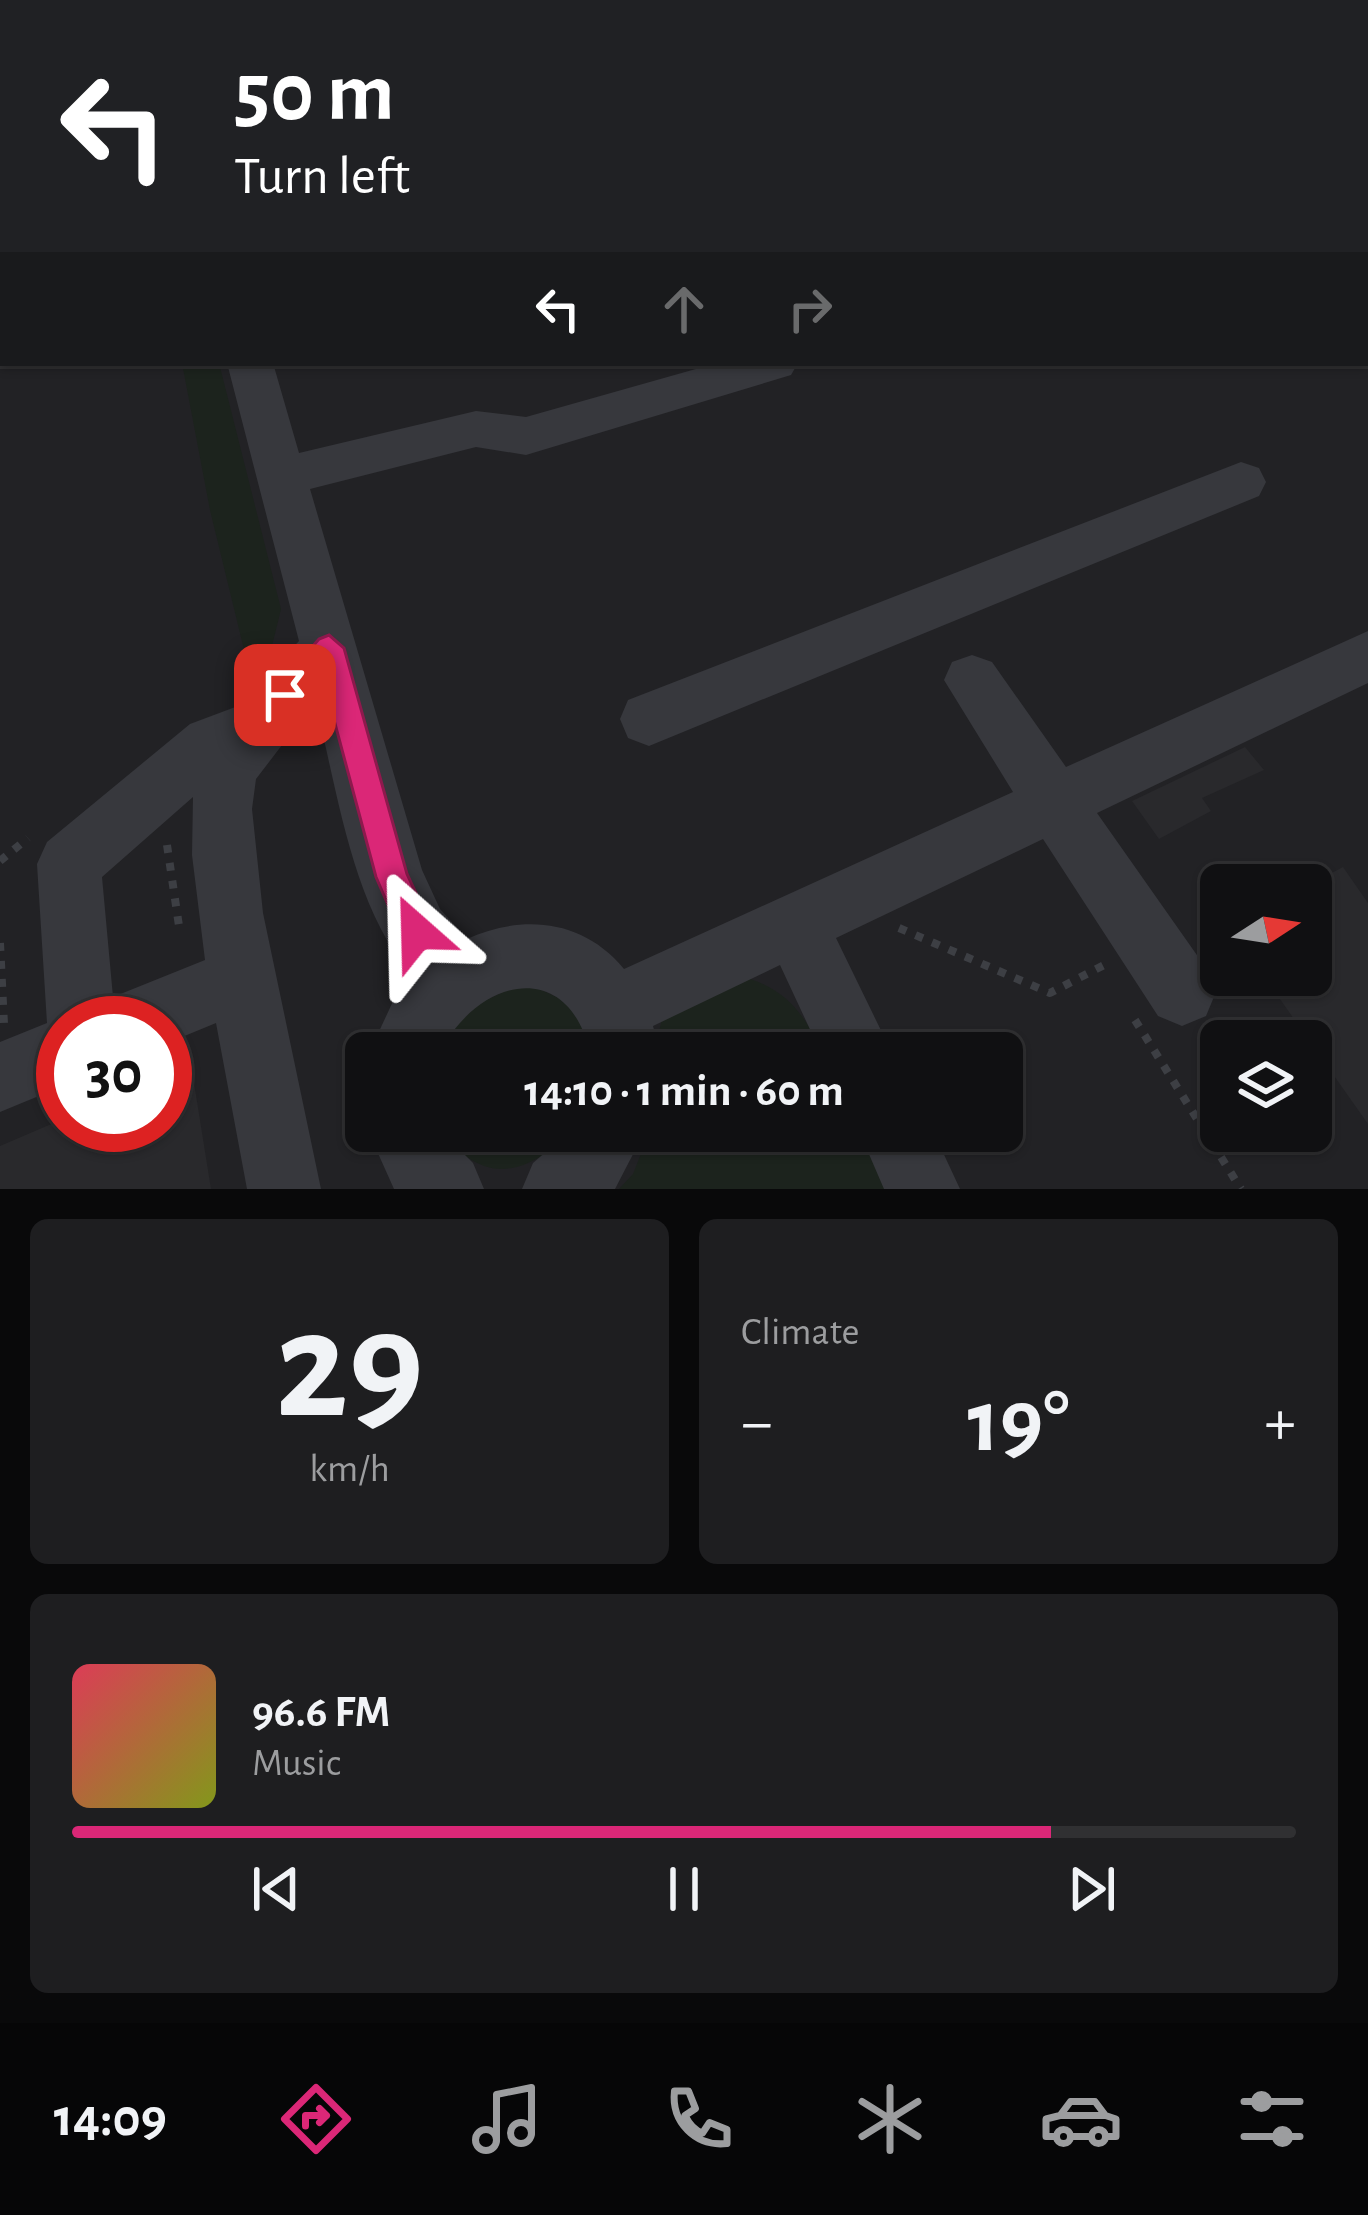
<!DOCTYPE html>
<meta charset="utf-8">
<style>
:root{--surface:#101012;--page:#1e1e20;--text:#f1f3f6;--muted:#9c9d9f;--line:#303032;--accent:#db2777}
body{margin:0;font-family:"Alegreya Sans",sans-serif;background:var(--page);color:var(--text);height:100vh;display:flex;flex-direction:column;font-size:45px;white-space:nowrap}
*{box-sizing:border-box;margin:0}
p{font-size:39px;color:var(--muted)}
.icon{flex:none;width:66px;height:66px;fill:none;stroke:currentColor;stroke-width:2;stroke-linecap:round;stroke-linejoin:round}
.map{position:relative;height:1189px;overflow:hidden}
.side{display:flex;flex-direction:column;gap:30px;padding:30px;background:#09090a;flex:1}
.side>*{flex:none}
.banner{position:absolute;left:0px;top:0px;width:1368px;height:366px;box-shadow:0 3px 9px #0004,0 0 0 3px var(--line);background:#202124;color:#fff;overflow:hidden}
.needle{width:78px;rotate:78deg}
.buttons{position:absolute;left:1200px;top:864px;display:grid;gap:24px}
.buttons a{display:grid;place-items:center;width:132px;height:132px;border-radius:18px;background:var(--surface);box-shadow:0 3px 9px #0004,0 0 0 3px var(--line);font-size:60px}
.speed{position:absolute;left:36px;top:996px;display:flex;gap:24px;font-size:60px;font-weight:700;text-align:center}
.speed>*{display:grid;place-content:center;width:156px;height:156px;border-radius:50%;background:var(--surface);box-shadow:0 3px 9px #0004,0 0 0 3px var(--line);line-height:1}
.speed .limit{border:18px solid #d22;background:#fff;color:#111}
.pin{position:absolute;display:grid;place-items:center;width:102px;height:102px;color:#fff;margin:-51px;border-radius:24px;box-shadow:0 6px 18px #0006}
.me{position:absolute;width:132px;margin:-66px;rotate:335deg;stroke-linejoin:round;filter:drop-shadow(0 0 9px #0008)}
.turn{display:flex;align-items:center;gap:42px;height:252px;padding:0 36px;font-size:54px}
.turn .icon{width:156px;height:156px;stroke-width:2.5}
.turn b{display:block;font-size:84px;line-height:102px}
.lanes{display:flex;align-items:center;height:114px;padding:0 36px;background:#0003;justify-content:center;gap:60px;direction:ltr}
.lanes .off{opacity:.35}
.big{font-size:90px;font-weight:700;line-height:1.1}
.side .card{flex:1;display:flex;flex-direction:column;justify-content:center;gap:18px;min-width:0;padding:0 42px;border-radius:18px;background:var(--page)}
.side .dial{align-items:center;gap:0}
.dial b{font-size:156px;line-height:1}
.song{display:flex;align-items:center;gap:36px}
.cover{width:144px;height:144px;border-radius:18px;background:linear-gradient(135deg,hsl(350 70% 55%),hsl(70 70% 35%))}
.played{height:12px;border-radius:6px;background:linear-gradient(90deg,var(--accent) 80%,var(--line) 80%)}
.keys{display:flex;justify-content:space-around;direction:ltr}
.heat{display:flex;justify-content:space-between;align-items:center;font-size:66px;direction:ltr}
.side .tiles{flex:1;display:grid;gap:30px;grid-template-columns:1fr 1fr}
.card:last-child{grid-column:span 2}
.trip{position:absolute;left:345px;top:1032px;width:678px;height:120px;border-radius:18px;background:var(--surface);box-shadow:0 3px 9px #0004,0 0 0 3px var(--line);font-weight:700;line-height:120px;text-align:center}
.tab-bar{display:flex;height:192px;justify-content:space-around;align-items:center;background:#060607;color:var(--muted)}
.tab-bar .icon{width:84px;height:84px}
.tab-bar .on{color:var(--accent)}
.tab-bar b{font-size:54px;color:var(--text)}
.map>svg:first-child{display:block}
.built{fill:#222225;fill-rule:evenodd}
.green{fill:#1c231d}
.building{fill:#29292c}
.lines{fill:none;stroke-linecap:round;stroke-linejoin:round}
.path{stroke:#3d3f44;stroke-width:8;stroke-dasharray:8 10;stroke-linecap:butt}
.minor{fill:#37383d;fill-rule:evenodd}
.route{fill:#db2777;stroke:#8e194d;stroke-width:3}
</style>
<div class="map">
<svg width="1368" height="1189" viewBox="0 0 1368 1189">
<rect width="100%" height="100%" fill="#161618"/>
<path class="built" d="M0 0H1368V1189H0ZM3 3H1365V363H3ZM1221 885H1311V975H1221ZM63 1023H165V1125H63ZM1221 1041H1311V1131H1221ZM366 1053H1002V1131H366Z"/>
<path class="green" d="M182 363H219L281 609 271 650 249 670 210 510Z
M736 975C784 986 802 1011 824 1053H654L662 1019Z
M524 982 572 1004 594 1053H431L448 1018Z
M439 1131H573C523 1177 486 1186 439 1131Z
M650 1131H860L887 1189H619L633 1174Z"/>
<path class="building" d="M1245 747 1264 770 1202 798 1211 811 1159 839 1132 801Z
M1343 867 1368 903V1124L1263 975H1311V936L1326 928 1311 908V884Z
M191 1064 211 1189H0V1146L49 1125H165V1076Z"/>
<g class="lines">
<path class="path" d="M167 845 179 926
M0 861 28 838
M899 928 1050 993 1106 964
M0 943 4 1024
M1135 1020 1241 1189"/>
<path class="minor" d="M138 0H172L173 3H139Z
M447 0H492L445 3Z
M0 106H3V128H0Z
M1368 177V203L1365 204V178Z
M227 363H273L299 453 476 411 526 417 717 363H798L791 375 526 455 476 447 310 489 422 870 440 909 467 939C522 914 583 919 624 969L1013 792 944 680 952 662 972 655 992 662 1066 767 1368 631V683L1097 813 1206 968 1216 992 1206 1016 1182 1026 1158 1016 1043 839 836 938 892 1053H821L780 965 653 1026 660 1053H590C568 956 477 978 440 1053H369L395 997 412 976C351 904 338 791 315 702L256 779 252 809 263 913 321 1189H247L216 1023 165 1044V1023H63V1086L0 1112V1042L47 1023 37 864 47 842 190 724 238 706 299 641ZM193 797 192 855 205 960 113 997 102 877Z
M1241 462 1259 468 1266 482 1259 496 649 746 628 738 620 719 628 700Z
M368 1131H441L473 1163 484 1189H394Z
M570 1131H645L615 1189H522L533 1163Z
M859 1131H933L960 1189H884Z"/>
</g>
<path class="route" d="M329 635 344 648 407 874 434 932 429 944 417 948 405 944 376 877 322 675 295 705H275L270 695 319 639Z"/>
</svg>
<div class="buttons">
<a><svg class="needle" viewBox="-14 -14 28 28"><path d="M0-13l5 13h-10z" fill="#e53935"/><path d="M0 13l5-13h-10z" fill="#9c9d9f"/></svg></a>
<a><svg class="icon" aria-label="layers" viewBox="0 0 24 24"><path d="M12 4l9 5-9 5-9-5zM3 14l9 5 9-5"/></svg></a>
</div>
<div class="speed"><div class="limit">30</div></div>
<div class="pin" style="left:285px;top:695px;background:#d93025"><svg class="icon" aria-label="arrive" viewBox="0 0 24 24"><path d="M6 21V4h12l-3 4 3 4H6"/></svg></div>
<svg class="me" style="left:417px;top:932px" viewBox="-20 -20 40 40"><path d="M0-17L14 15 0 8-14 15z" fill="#db2777" stroke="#fff" stroke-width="4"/></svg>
<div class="trip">14:10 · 1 min · 60 m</div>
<div class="banner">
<div class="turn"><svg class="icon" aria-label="left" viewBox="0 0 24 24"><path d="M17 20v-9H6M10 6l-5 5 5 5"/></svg><div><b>50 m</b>Turn left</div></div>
<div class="lanes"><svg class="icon" aria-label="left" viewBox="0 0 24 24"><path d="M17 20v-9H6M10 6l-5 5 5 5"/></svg><svg class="icon off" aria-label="ahead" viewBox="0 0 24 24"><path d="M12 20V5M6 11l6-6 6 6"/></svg><svg class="icon off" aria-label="right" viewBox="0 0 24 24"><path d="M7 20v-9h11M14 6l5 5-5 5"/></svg></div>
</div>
</div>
<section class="side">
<div class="tiles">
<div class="card dial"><b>29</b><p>km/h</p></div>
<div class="card"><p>Climate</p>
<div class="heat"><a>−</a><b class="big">19°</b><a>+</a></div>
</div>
<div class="card">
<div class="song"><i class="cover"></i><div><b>96.6 FM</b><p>Music</p></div></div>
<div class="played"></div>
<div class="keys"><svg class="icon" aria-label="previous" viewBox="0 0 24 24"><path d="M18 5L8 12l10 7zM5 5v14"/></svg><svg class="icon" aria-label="pause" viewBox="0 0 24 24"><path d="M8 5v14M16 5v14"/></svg><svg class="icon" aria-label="next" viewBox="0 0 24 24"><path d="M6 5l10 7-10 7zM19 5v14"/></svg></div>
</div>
</div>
</section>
<nav class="tab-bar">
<b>14:09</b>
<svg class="icon on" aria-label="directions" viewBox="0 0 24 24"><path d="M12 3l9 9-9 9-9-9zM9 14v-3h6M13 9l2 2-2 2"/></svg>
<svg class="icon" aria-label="music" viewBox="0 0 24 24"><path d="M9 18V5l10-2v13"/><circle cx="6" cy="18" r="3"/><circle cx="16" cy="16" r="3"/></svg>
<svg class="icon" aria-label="phone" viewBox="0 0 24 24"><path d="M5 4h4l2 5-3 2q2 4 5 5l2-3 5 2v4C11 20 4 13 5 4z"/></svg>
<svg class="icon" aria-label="climate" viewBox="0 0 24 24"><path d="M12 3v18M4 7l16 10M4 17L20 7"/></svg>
<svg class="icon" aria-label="car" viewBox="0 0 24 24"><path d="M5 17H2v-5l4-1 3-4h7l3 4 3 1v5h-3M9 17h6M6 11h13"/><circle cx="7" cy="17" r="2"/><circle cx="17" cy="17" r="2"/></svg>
<svg class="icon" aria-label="filters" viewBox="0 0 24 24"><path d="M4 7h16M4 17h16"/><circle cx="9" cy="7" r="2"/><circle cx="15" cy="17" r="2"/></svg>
</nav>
